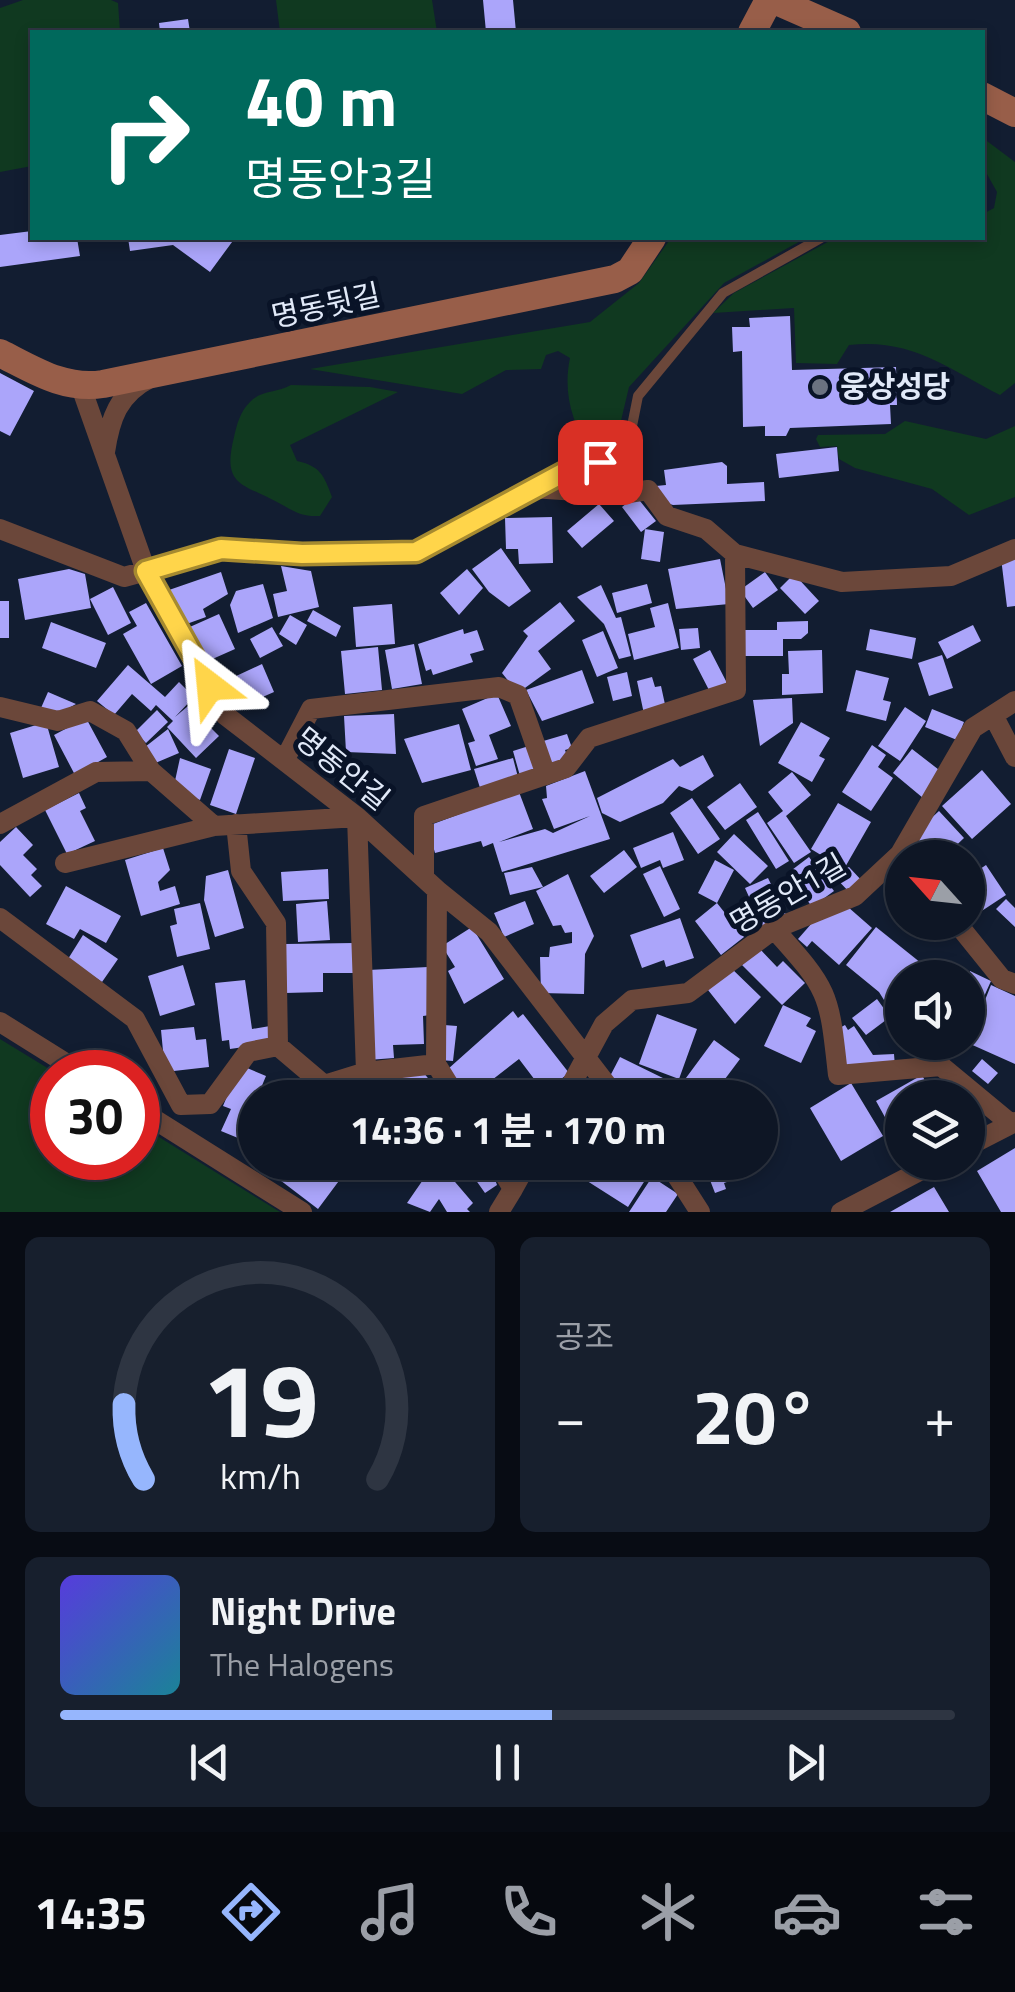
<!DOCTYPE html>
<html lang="ko">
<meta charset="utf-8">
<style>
:root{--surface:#0e1625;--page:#171f2d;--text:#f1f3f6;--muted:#9b9fa7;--line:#2e3542;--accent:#96b6fd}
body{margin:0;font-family:"Titillium Web","Noto Sans KR",sans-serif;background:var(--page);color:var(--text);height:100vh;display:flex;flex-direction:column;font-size:38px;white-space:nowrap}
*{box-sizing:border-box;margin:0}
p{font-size:32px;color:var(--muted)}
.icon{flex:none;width:55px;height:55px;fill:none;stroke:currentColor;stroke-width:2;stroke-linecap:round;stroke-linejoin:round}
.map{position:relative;height:1212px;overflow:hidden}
.sheet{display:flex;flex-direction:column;gap:25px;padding:25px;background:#080c14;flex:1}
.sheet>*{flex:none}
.hud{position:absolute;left:30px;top:30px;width:955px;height:210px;border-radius:0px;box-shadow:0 5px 15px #0003,0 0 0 2px var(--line);background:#00695c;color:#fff;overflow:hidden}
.needle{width:65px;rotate:297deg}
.controls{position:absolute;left:885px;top:840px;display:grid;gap:20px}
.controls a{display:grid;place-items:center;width:100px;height:100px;border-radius:50%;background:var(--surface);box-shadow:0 5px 15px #0003,0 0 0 2px var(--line);font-size:50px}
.speed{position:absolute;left:30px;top:1050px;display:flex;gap:20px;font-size:50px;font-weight:700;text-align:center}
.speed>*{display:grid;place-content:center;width:130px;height:130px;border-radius:50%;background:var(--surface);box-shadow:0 5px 15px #0003,0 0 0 2px var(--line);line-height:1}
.speed .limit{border:15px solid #d22;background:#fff;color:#111}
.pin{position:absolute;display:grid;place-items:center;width:85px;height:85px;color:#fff;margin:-42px;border-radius:20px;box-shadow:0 5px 15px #0006}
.me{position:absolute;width:110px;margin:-55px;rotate:331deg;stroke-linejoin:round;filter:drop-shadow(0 0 8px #0008)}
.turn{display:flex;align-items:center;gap:35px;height:210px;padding:0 50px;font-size:45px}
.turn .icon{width:130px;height:130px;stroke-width:2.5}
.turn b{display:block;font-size:70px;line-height:85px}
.big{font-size:75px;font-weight:700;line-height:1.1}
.sheet .tile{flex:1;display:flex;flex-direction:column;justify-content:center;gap:15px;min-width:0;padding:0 35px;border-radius:15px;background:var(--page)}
.sheet .dial{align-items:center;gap:0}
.dial svg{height:260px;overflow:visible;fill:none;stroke:var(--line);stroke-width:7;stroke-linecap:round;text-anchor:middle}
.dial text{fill:var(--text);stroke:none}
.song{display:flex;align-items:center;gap:30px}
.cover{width:120px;height:120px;border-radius:15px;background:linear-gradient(135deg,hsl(250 70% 55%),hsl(190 70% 35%))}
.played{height:10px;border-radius:5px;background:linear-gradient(90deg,var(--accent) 55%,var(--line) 55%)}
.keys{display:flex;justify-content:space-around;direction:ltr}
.heat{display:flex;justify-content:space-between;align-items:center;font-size:55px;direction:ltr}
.sheet .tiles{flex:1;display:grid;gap:25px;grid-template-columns:1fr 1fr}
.tile:last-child{grid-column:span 2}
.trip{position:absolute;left:238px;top:1080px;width:540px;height:100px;border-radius:50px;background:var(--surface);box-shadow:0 5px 15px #0003,0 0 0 2px var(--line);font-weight:700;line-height:100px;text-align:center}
.tab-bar{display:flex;height:160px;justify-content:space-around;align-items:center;background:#06090f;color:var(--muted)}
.tab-bar .icon{width:70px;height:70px}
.tab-bar .active{color:var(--accent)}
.tab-bar b{font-size:45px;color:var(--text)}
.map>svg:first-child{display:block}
.green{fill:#103920}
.building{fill:#aba5fa}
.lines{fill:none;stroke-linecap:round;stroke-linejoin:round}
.lane{stroke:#6b473a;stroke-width:10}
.street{stroke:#6b473a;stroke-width:20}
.secondary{stroke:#985e49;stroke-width:28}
.route-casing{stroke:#a68a30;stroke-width:25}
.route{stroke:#ffd54a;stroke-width:18}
.worship-dot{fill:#6b7280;stroke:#091327;stroke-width:4}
.labels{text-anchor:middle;stroke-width:10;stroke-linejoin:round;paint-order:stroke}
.street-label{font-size:30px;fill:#e1e9f8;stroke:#091327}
.poi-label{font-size:30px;font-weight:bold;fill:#e1e9f8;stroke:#091327;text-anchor:start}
</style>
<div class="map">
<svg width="1015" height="1212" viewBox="0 0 1015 1212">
<rect width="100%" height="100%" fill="#121d31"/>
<path class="green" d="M23 0H111L118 3 120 32H32V166L0 172V8Z
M276 0H432L437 32H280Z
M983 138 1015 162V383L1000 395C947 368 912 338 849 345L837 364 796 363 794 308 713 313 734 293 835 238H982L983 214 994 208 997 192 983 167Z
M671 238H806L724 283 629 387 615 446 603 453 592 451C571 424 563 391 570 358L558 351 546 355 541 369 506 370 462 394 310 369 590 322 639 283Z
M291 385 370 387 398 392 290 445 297 461C320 466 324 475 332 497L320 516C300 517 294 511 277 502 241 483 222 485 234 437 237 424 240 412 250 402 261 390 277 393 291 385Z
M905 421 986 439 1015 426V497L969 515 932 489 855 468 839 459 837 446 820 447 816 439 818 435 885 434Z
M0 1039 54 1072 52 1158H138V1124L280 1212H0Z"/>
<path class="building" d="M483 0H513L516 32H486Z
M188 19 190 32H160L159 23Z
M32 231V238H77L80 256 0 267V235Z
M128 238H235L210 272 173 245 130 251Z
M790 316 792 370 896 367 897 405H890L891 424 790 428 786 436H765V426L743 427 742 351 733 352 732 327H750L749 318Z
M0 373 34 391 10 436 0 431Z
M837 447 839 471 779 478 776 454Z
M722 462 727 466V484L764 482 765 501 673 505 657 500 656 486 666 485 664 470Z
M636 496 656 521 641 532 622 507Z
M599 504 614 521 582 548 567 531Z
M552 517 553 563 519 564 518 549H506L505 518Z
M645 529 664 532 660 562 641 559Z
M501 548 531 591 509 607 489 592 472 569Z
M1015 556V606L1007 607 1001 558Z
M720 559 729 604 676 609 668 569Z
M281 566 311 571 319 607 278 617 273 594 287 591Z
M69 569 85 574 91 608 25 620 18 579Z
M467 569 483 588 459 615 440 593Z
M221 572 228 594 203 609 206 617 181 626 169 590Z
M765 572 778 590 753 608 740 590Z
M794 574 819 601 805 614 780 588Z
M263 584 273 618 238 633 230 605 236 591Z
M647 584 652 603 617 613 612 593Z
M601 585 616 618 621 617 631 656 619 659 604 624 577 597Z
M113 587 131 623 108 635 90 599Z
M0 601H9V638H0Z
M560 602 575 621 538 651 551 669 518 693 502 673 528 636 523 631Z
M146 603 182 666 151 684 123 634 137 626 129 612Z
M668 603 679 648 634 660 628 634 655 627 650 608Z
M392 604 395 644 356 647 353 607Z
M313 610 341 626 336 637 307 621Z
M219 614 235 649 199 665 183 630Z
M290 615 307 625 296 645 279 634Z
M808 621V633L801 639H783V656H744V630H777V622Z
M51 622 106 643 96 668 42 648Z
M973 625 981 641 947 659 938 642Z
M272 627 283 646 260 658 250 639Z
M698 628 700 648 681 650 679 629Z
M463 629 464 634 477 630 484 650 470 654 473 662 433 675 431 669 426 671 418 644Z
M870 629 916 638 912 659 866 650Z
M603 631 618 668 597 677 582 640Z
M414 644 422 684 392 689 385 650Z
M378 647 382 690 345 694 341 651Z
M710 650 727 683 710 692 693 659Z
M822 650 823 693 782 695V674H789L788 651Z
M942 655 953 688 929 696 918 663Z
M262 664 274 692 231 711 219 684Z
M128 665 165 697 179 682 194 697 175 717 194 701 205 713 201 718 219 736 196 758 167 727 173 721 156 705 151 711 132 694 114 715 97 701Z
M582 670 594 703 542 721 526 690Z
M856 670 889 678 883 700 891 702 886 721 846 711Z
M627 672 632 696 613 701 607 677Z
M652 677 655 687 661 686 666 709 644 714 637 681Z
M48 692 76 704 56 715 41 708Z
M497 694 511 726 489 735 498 759 476 766 468 743 475 741 462 709Z
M792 698 793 723 760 746 753 700Z
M905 707 926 721 900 761 878 746Z
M932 709 964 722 957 740 925 727Z
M157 710 168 722 146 743 135 732Z
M394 714 396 754 346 752 344 716Z
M86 718 107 757 75 775 54 735Z
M46 722 59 767 23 778 10 733Z
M801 722 830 738 819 756 825 759 812 782 778 763Z
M459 724 471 770 422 783 404 739Z
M168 729 179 753 153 764 145 747Z
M567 734 572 748 565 750 569 761 548 768 540 742Z
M532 745 540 770 520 776 513 751Z
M872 745 886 755 878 767 893 778 871 811 842 792Z
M229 749 255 758 236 814 210 805Z
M912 749 943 773 923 798 893 773Z
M703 755 714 776 692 791 679 786 663 803 620 822 602 813 597 798 673 759 680 767Z
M180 758 211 769 200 800 173 790Z
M513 758 519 781 481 791 474 769Z
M982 770 1011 804 972 839 942 806Z
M585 771 610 839 502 872 493 843 483 847 481 841 435 853 429 831 433 824 519 792 533 829 499 842 545 829 553 833 590 816 554 829 542 799 547 798 546 786Z
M792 772 811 795 786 816 811 852 794 863 767 823 783 811 768 792Z
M740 783 757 807 725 830 707 807Z
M79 793 86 808 80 811 95 841 67 854 45 810Z
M692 798 720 839 698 854 670 813Z
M838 803 871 822 844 869 811 849Z
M939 811 964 838 943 858H915L908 850 912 836Z
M758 812 789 861 776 869 746 820Z
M16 827 33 845 23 855 37 869 31 875 42 886 30 897 0 865V842Z
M673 832 684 860 663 868 660 860 641 868 633 848Z
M734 834 768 866 750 884 717 852Z
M163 848 170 870 158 882 160 891 175 886 180 904 141 916 125 860Z
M624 850 637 867 604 893 590 876Z
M809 857 834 891 812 907 788 873Z
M715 860 734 870 717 903 698 893Z
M986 865 1006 895 968 920V877Z
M660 866 680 909 664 917 643 874Z
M532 867 543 887 510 895 504 873Z
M849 867 863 882 851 894 833 875Z
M328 869 329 899 283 901 281 872Z
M228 870 244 928 215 937 204 900 206 876Z
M568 874 594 936 585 954 584 994 541 993 540 957H549L550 947 572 943V932L565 933 561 925 553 926 536 891Z
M768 878 787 917 763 928 745 888Z
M66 886 121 916 106 943 80 929 74 939 46 924Z
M1006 899 1015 908V927L996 909Z
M327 901 330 940 298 942 296 904Z
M525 901 534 924 504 937 494 913Z
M200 903 210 949 177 957 170 926 177 924 174 909Z
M717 903 744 937 721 955 695 921Z
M848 907 872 928 839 965 812 941 807 947 798 939 819 915Z
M680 918 694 958 666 967 664 960 642 968 630 935Z
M472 927 504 979 464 1004 448 971 455 967 442 946Z
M876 927 921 963 931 978H902V1029L879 992 846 965Z
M83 935 118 959 102 982 68 959Z
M354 943V973H323V992L285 993V944Z
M759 948 777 967 783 961 805 983 782 1005 742 965Z
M183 965 195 1005 160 1016 148 976Z
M428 967 430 1015 423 1016 424 1044 393 1045 394 1058 368 1060V970Z
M730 967 761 997 735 1024 708 990Z
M970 971 991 981 973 1021 968 1018Z
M245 980 252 1029 270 1026 272 1043 230 1049 229 1040 222 1041 215 983Z
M991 985 1015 996V1064L968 1043Z
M877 999 890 1017 866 1035 852 1018Z
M783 1005 811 1018 806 1026 816 1031 801 1063 764 1046Z
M513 1011 518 1018 523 1014 569 1073 544 1092 519 1059 470 1097 448 1069Z
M657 1014 697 1029 679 1079 639 1064Z
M444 1025 457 1026 453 1061 440 1060Z
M845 1025 848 1030 854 1026 873 1055 894 1054 895 1067 850 1070 841 1060 834 1031Z
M194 1027 196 1040 206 1039 209 1067 165 1072 161 1030Z
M714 1040 740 1059 725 1079 733 1085 723 1098H704L683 1082Z
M911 1042H955L923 1063Z
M620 1057 667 1080 658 1098H623L625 1091 607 1082Z
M982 1059 998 1073 988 1084 972 1071Z
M240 1065 266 1076 251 1112 255 1113V1145L221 1131 231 1109 223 1106Z
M404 1071 423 1072 444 1098H381L384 1088Z
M922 1075 934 1098H902V1148L876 1101Z
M851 1083 883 1136 841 1161 810 1108Z
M1015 1148V1212H1001L977 1171Z
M287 1162H353L318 1209 276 1177Z
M418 1162H438L473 1203 467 1209 470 1212H447L439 1199 430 1212 407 1203 427 1174Z
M463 1162H489L497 1185 485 1193Z
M569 1162H630L649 1174 628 1207 584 1179 587 1174Z
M703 1162H752L755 1172 724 1183 726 1189 715 1193Z
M652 1177 678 1194 666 1212H629Z
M934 1187 949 1212H890Z"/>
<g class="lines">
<path class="lane" d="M146 571 221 549 416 552 574 467 626 456 638 396 723 293 821 238"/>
<path class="street" d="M81 387 146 571 225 715 357 817 437 890 436 1064 457 1098
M105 452C110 419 118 394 150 378
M0 529 124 577 146 571
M735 554 842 582 951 576 1015 549
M0 707 58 721 90 711 126 731 151 771
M993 715 1015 757
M284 761 311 709 499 687 518 695 546 775
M0 824 96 772 151 771 214 826 357 817 366 1072 436 1064
M65 863 214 826
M424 878V816L566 768 589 738 736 690 735 554 706 529 667 516 648 490 622 494 532 488
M437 890 489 932 617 1098
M0 918 135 1019 181 1105 210 1104 248 1052 278 1046 276 923 241 871 236 824
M956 922 1002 979 1015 984
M774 929C830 991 829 993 838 1075L941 1066 1011 1124
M0 1022 80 1072
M278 1046 324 1085 366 1072
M564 1098 604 1024 632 1000 688 993 774 929 855 896 900 854 973 728 1015 701
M138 1109 302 1212
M968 1146 1015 1122
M497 1162 513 1189 499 1212
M668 1162 700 1212
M513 1189 528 1162
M841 1212 937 1162"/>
<path class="secondary" d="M774 0 847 32
M752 32 769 0
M982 96 1015 113
M0 353C34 370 64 390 103 384L615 279 630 271 652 238"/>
</g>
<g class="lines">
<defs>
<path id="route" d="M210 686 146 571 221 549 302 554 416 552 574 467 600 462"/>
</defs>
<use href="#route" class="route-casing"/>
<use href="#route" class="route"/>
</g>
<circle class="worship-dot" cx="820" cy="387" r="10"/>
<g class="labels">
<g class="street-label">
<text transform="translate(326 306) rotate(-12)" y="10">명동뒷길</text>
<text transform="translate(342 769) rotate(39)" y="10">명동안길</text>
<text transform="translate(788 894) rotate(-30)" y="10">명동안1길</text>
</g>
<g class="poi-label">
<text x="840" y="397">웅상성당</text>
</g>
</g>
</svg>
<div class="controls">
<a><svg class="needle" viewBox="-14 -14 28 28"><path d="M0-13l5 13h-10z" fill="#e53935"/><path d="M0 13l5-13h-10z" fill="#9b9fa7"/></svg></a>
<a><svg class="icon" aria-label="sound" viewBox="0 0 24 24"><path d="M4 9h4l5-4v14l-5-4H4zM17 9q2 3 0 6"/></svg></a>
<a><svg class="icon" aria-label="layers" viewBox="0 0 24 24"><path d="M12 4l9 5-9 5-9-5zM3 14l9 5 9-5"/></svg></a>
</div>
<div class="speed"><div class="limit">30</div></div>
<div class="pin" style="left:600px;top:462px;background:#d93025"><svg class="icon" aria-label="arrive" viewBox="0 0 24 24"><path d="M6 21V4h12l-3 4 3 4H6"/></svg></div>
<svg class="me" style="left:210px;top:686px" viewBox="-20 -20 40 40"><path d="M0-17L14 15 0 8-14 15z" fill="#ffd54a" stroke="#fff" stroke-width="4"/></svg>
<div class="trip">14:36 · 1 분 · 170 m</div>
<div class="hud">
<div class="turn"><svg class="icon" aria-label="right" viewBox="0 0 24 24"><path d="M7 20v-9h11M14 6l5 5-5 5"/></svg><div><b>40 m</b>명동안3길</div></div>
</div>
</div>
<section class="sheet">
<div class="tiles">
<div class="tile dial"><svg viewBox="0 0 100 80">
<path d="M14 69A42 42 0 1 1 86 69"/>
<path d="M14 69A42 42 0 0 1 8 46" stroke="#96b6fd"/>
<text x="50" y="56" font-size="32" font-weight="700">19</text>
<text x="50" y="72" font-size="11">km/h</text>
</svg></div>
<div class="tile"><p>공조</p>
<div class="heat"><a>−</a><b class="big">20°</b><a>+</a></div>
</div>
<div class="tile">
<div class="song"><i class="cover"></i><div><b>Night Drive</b><p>The Halogens</p></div></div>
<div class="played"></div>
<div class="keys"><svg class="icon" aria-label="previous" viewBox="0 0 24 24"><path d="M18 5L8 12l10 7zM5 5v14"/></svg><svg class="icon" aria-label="pause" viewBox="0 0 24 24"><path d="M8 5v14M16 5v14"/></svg><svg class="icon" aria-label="next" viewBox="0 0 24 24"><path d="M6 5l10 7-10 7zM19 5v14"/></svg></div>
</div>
</div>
</section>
<nav class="tab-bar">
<b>14:35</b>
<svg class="icon active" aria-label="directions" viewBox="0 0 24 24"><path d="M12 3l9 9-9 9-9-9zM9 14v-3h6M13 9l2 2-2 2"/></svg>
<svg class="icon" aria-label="music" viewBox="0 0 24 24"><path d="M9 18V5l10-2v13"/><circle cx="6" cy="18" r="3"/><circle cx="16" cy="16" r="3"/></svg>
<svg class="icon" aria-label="phone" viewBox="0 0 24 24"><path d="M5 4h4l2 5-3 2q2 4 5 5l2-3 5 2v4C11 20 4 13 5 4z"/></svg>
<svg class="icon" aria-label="climate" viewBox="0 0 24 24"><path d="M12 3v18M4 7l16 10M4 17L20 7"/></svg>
<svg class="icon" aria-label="car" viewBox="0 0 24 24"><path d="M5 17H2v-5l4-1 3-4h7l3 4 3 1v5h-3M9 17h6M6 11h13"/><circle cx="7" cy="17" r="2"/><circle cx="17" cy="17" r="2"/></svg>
<svg class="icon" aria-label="filters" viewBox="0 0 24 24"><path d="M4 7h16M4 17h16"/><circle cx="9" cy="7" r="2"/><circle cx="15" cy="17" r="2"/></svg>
</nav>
